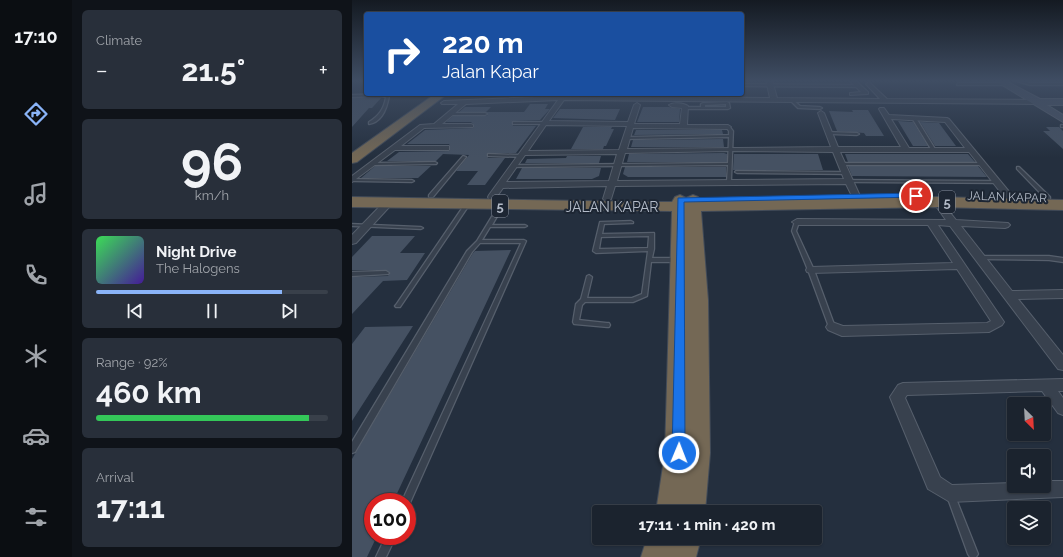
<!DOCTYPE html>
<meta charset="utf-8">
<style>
:root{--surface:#1b232e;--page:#282f3a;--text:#f1f3f6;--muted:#a0a4aa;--line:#39404a;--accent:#8ab4f8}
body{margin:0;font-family:Raleway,sans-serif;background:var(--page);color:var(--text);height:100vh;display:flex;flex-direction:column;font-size:15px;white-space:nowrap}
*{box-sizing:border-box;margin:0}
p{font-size:13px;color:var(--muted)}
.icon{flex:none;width:22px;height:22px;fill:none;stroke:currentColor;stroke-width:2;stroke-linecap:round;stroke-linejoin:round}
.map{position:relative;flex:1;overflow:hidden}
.sheet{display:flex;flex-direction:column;gap:10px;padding:10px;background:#0f1319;width:280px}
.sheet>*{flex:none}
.banner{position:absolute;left:12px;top:12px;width:380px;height:84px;border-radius:4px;box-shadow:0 1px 3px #0004,0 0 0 1px var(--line);background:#1a4fa0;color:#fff;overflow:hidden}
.needle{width:26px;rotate:156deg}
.controls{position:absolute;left:655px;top:397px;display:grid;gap:8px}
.controls a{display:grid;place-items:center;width:44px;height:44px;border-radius:4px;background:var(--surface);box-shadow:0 1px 3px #0004,0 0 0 1px var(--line);font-size:20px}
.speed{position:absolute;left:12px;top:493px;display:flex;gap:8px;font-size:20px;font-weight:700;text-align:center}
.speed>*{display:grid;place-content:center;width:52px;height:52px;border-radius:50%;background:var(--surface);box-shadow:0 1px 3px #0004,0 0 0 1px var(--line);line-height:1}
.speed .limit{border:6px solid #d22;background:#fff;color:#111}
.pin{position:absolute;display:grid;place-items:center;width:34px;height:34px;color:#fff;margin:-17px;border:2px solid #fff;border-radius:50%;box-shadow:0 1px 4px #0007}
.me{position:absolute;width:44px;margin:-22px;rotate:1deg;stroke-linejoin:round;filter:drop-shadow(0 0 3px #0008)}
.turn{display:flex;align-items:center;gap:14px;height:84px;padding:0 12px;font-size:18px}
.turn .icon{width:52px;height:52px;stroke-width:2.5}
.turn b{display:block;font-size:28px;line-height:34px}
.big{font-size:30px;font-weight:700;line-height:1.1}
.sheet .card{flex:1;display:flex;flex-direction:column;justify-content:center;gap:6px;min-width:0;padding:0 14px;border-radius:6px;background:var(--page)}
.sheet .dial{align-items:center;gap:0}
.dial b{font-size:52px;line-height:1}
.song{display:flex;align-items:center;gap:12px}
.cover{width:48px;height:48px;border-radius:6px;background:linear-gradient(135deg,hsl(130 70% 55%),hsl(260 70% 35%))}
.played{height:4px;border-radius:2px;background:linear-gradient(90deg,var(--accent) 80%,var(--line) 80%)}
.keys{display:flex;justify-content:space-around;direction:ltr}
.heat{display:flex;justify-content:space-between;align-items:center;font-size:22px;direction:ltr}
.charge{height:6px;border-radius:3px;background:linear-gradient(90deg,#34c759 92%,var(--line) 0)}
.trip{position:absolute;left:240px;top:505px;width:230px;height:40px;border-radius:4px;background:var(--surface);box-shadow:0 1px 3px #0004,0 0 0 1px var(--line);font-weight:700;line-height:40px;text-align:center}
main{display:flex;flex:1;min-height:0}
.tab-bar{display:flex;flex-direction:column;width:72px;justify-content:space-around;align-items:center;background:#0b0e12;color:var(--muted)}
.tab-bar .icon{width:28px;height:28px}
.tab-bar .current{color:var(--accent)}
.tab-bar b{font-size:18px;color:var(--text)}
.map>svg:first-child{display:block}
.building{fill:#455162}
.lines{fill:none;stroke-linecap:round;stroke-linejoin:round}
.lane-casing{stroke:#565f6c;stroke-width:2.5}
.street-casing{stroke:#565f6c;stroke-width:2}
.secondary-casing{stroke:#565f6c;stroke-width:2}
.highway-casing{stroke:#434c59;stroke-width:2}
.lane{fill:#38414e;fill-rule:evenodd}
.street{fill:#38414e;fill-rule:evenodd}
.secondary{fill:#465061;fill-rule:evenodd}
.highway{fill:#746855;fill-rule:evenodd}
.route{fill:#1a73e8;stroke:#114b97}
.labels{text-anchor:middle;stroke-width:4;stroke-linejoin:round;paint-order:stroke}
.far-street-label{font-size:12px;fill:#b4bcc9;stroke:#1d2633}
.shield{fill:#1d2633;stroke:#878f9c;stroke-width:1}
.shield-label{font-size:13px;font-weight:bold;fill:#b4bcc9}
.street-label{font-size:14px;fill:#b4bcc9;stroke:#1d2633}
</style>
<main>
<nav class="tab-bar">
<b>17:10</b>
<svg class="icon current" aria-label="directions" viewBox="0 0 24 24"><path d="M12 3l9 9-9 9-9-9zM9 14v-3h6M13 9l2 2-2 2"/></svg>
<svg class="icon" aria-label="music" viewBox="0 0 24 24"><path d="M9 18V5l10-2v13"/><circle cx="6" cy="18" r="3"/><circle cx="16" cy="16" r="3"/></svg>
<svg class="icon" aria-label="phone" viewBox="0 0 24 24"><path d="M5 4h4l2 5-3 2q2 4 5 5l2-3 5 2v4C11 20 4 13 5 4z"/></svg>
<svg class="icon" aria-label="climate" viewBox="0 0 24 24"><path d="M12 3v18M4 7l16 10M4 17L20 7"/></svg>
<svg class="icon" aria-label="car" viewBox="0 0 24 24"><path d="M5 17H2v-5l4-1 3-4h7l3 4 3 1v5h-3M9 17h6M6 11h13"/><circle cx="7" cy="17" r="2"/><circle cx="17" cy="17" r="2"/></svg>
<svg class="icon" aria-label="filters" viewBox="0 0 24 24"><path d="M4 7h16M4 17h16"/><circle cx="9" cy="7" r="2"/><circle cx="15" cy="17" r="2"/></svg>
</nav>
<section class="sheet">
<div class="card"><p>Climate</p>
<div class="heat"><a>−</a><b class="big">21.5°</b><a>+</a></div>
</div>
<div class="card dial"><b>96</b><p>km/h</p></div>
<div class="card">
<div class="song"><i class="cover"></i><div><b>Night Drive</b><p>The Halogens</p></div></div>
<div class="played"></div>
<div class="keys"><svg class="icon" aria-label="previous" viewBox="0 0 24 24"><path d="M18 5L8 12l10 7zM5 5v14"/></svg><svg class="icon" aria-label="pause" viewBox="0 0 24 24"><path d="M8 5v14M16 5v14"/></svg><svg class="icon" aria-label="next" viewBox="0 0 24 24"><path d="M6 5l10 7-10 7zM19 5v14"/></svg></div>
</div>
<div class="card"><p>Range · 92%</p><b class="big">460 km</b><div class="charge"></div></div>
<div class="card"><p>Arrival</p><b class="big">17:11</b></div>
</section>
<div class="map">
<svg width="711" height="557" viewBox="0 0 711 557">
<rect width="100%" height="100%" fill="#242f3e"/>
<path class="building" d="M0 98H29L20 108H17L0 127Z
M178 104H196L193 109H198L188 120 160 121 161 126H184L164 153H135L136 158H153L133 185H115L126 171H104L117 155 91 154 84 161H35L47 152 98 151V146L97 144H55L73 130 122 128V125L119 122H94L101 116H133L136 115 133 112H107L113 107H139L134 112H172Z
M291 107H317L328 109 327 122H285Z
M208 109H268L263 120 201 118Z
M500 110H516L532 136H514L512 133 485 131 477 111 501 112Z
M546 121 561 122 576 146H561Z
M568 122 587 123 604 146H583Z
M231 127H260L259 129H262L254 146H252L251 149H219Z
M694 127H707L711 131V149L691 131H698Z
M284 130H370L371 134 282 135Z
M371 139 372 147H279L281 140Z
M372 153 375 154V162H275L277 154Z
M382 154H466L471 170H381Z
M493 154H616L623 162H496Z
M215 156H249L247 163H173L175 159 214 158Z
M23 166H79L66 178H9Z
M496 166H626L635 177 500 176Z
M273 167H374V177H276L271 174Z
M170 168H249L247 176 240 179H164Z
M20 236H63L48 253H73L55 280 31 281 0 314V277L36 276 38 273 34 270H0V257Z
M159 250 41 502H21V536H25L15 557H0V459L121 253 123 251Z
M61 326 0 421V344L13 327Z"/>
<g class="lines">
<defs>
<path id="lane" d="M661 80H666L678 83H711V85H678Z
M606 83H652L653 84 652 85H605Z
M390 84 507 85 508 86 507 87 390 86Z
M29 94 37 96C35 108 30 122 17 124V122C27 116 32 109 34 97L29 96 0 97V95Z
M440 99 448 106 468 107 470 108 468 109 446 108 438 100Z
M375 102 377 103 378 108 376 109H334L332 108 334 107H349V104L351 103ZM374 104V107H353V105Z
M98 113H133L135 114 133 115H98Z
M561 117 564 118 583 149 582 150 579 149 560 118Z
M161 122H194L196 123 194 124H161Z
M709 125H711V127H709Z
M375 126H377L381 131 379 181 377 182 375 181 376 165 162 167 160 166 162 165 376 163 377 137 275 139 273 138 275 137 377 135V131L374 127Z
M477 132 505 133 507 134 505 135 478 134 476 133Z
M136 154 170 155 172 156 170 157 137 156H136Z
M111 156 114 157 81 197H77V195Z
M83 162 85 163 84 164 22 165 20 164 22 163Z
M487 163H631L633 164 631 165H487Z
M665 167H667L698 197V199H694L665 169Z
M384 171 492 172 494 173 492 174 385 173 383 172Z
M0 179 60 180 62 181 60 182 0 181Z
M495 180 645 181 647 182 645 183 496 182H495Z
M113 204H117V205L48 307H44L43 306 44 305Z
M147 205H149L151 206 140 225H173L175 226 173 227H138L130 240H172L174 241 57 505 55 506V502H50L51 499 169 243H128L120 252 3 452 0 453V442L115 251 125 241Z
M279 221 281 222V223L252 224 250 234 302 233V249L300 258H325L328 260 325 262H299L295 296 281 302H233L230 305 227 320 255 323H257L258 325 257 327H255L222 324 221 322 224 304 229 299 235 276 237 275 240 277 235 298H280L290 294 296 251 244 253 241 251 248 222ZM297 236 296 248 247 249 249 237Z
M443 221H445L447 222 444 231 462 270 483 327 482 329H478L477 327 456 270 440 231Z
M0 224 69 227 71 228 69 229 0 226Z
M628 256H697L711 258V262L697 260 626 259 625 258 626 257Z
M34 271 37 273 36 274 0 276V272Z
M599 492 602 493 603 496 626 554 624 557H618L616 554 595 496 596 493Z
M34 536H44L34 557H24Z"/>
<path id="street" d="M414 80H420L425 98 528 99 514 84 517 82 535 99 686 100 689 102 686 104 212 100 197 121 276 122 282 105 285 103 288 105 282 124H328L330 108 320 107 317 105C321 102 332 103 336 106L335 125H376L379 127 376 129 281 128 275 149 479 147 466 113 469 111 472 113 486 147H549L527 109 528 108H532L537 115 595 118 597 119 659 194 660 196 659 198H653L617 152H488L508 196 507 198H501L494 184 263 186 259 199 255 202 251 199 255 186 151 188 143 199H137L136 197 137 195 206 100 114 104 90 124H119L121 125V127L72 128 49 146H97V150H43L0 182V176L68 125 82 124 106 104H90L89 103 92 101 210 96 418 98ZM539 119 593 122 613 148H557ZM194 125 275 126 267 150 176 151ZM377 151 481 152 492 179 265 181 273 153ZM265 154 257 181 154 182 173 155Z
M497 80H503L516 92V94L498 95V93L509 92Z
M585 199 588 200 604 220 656 223 658 225 656 227 653 228 609 226 660 291 711 290V298L666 299 711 355V370L706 369 598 226 586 225 650 319 652 322 650 325 637 332 490 336 476 330 474 327 476 324 480 322 491 326 635 323 639 321 605 269 459 273 455 272 454 270 455 268 459 267 601 263 576 225H445L440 222 445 219 594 220 581 202Z
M36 200 39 201 40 203 39 205 4 243 0 244V235L33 201Z
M711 379V391H706L711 398V415L706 413 690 391 555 395 553 398 588 477 600 485 662 483V486H692V481H711V497L598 502 576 489 538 397 546 385 551 383Z"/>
<path id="secondary" d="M642 80H652L688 99H711V105H695L711 115V122Z"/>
<path id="highway" d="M83 94H95L5 162 0 163V153Z
M328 195 334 198 341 195 346 197 349 201 585 197 711 200V210L585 207 349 211 356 300 358 453 353 512H304L313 453 320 211 0 207V197L297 202H320L323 197Z
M295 538H349L344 557H289Z"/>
</defs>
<use href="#lane" class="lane-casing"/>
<use href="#street" class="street-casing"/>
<use href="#secondary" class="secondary-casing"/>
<use href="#highway" class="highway-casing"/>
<use href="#lane" class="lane"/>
<use href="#street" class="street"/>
<use href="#secondary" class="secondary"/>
<use href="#highway" class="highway"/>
</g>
<linearGradient id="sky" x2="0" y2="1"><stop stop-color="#141a22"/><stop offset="0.51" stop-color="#3f4d63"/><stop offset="1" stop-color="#3f4d63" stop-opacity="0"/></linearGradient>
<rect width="711" height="158" fill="url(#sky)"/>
<path class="route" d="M564 193 567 194V197L332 202 333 453 332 457 327 459 322 457 320 453 326 198Z"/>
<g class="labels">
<g class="far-street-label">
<text transform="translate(655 197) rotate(2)" y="4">JALAN KAPAR</text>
</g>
<g class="shield">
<rect x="587" y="191" width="16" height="22" rx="3"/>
<rect x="140" y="195" width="16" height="22" rx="3"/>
</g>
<g class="shield-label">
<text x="595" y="207">5</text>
<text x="148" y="211">5</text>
</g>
<g class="street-label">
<text x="260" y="212">JALAN KAPAR</text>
</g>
</g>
</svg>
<div class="controls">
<a><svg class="needle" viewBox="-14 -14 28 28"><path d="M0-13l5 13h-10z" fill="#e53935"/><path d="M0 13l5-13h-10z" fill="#a0a4aa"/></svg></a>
<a><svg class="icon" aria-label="sound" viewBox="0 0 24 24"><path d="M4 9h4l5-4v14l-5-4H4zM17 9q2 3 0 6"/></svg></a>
<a><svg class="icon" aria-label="layers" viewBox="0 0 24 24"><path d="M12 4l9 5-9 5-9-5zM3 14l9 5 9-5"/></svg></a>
</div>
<div class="speed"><div class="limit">100</div></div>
<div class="pin" style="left:564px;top:196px;background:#d93025"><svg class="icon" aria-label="arrive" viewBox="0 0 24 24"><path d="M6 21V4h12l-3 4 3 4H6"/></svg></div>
<svg class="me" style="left:327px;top:453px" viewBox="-20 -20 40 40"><circle r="17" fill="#1a73e8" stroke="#fff" stroke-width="3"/><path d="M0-11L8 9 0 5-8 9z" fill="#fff"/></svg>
<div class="trip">17:11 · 1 min · 420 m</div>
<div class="banner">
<div class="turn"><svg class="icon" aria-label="right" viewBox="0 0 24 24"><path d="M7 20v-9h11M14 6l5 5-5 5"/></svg><div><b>220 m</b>Jalan Kapar</div></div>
</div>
</div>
</main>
